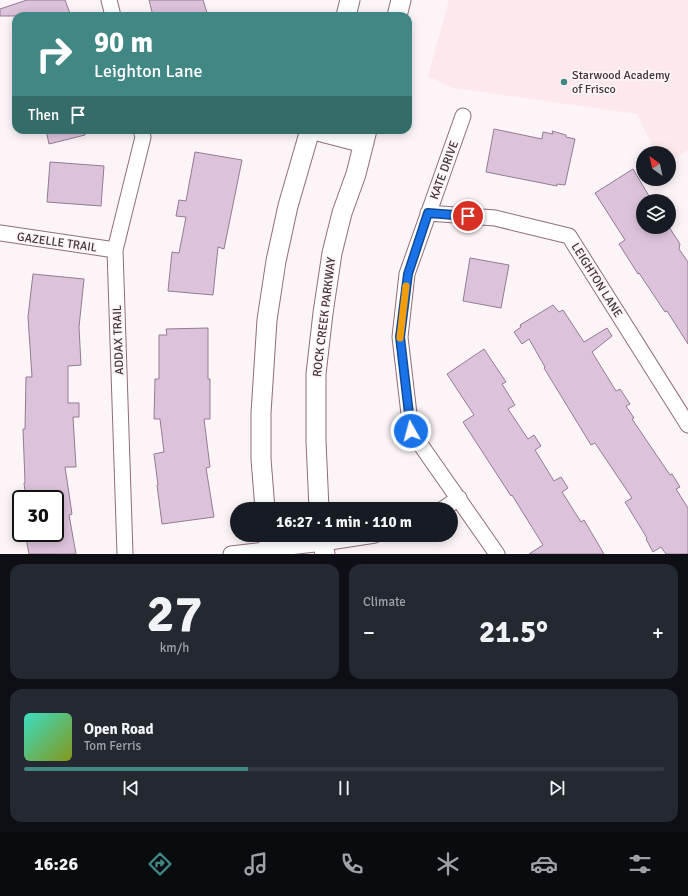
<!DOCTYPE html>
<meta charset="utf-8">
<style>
:root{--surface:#171b24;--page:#242831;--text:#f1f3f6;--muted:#9ea1a6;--line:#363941;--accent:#418885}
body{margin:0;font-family:Signika,sans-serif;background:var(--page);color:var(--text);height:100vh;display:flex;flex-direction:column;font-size:15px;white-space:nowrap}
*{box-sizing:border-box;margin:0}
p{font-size:13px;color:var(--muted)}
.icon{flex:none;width:22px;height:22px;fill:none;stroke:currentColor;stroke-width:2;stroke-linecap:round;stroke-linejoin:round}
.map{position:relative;height:554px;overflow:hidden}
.details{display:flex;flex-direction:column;gap:10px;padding:10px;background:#0d0f14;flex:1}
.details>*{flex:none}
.hud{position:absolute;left:12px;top:12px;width:400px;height:122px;border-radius:12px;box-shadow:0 2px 10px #0003;background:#418885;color:#fff;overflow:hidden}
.needle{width:26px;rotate:327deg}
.tools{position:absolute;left:636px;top:146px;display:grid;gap:8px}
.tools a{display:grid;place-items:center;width:40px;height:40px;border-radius:50%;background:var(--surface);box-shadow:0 2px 10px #0003;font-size:20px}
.speed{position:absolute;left:12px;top:490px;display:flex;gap:8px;font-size:20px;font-weight:700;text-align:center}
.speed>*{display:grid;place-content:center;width:52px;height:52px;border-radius:50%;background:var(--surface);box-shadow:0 2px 10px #0003;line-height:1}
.speed .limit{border:2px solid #111;border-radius:6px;background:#fff;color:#111}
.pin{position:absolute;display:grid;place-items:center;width:34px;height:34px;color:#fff;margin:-17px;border:2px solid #fff;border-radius:50%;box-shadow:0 1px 4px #0007}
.me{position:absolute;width:44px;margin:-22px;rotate:353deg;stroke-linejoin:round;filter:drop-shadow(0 0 3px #0008)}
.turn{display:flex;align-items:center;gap:14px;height:84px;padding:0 16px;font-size:18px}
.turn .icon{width:52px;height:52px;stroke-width:2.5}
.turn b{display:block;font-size:28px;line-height:34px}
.then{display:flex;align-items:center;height:38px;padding:0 16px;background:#0003;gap:8px;font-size:15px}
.big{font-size:30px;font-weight:800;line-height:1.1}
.details .card{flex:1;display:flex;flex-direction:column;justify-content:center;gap:6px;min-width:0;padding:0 14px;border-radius:12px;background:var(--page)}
.details .dial{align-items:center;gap:0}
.dial b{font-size:52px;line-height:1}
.song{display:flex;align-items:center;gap:12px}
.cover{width:48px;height:48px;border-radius:6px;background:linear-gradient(135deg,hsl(170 70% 55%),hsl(70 70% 35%))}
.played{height:4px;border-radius:2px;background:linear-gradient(90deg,var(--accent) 35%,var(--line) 35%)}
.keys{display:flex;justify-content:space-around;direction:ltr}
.heat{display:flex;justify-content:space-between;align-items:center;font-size:22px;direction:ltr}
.details .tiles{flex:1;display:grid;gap:10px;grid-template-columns:1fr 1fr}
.card:last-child{grid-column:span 2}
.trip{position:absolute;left:230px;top:502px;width:228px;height:40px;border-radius:20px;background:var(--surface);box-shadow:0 2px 10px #0003;font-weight:800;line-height:40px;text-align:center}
.tab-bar{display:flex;height:64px;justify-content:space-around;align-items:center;background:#090b0e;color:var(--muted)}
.tab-bar .icon{width:28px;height:28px}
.tab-bar .selected{color:var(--accent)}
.tab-bar b{font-size:18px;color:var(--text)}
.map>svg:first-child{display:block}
.built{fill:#fce8ed}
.building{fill:#ddc2dc;stroke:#937b93}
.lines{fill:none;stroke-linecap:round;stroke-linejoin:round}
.minor-casing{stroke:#916e78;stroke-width:17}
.tertiary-casing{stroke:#916e78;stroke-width:21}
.minor{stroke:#fff;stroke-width:15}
.tertiary{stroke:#fff;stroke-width:19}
.route-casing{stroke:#114b97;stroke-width:10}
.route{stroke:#1a73e8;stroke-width:7}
.slow{stroke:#f59e0b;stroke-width:7}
.poi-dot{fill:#418885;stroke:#fcf4f6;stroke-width:1.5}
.labels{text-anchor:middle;stroke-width:4;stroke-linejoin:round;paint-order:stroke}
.poi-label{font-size:12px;fill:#423337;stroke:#fcf4f6;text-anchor:start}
.street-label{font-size:12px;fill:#423337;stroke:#fcf4f6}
</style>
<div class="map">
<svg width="688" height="554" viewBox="0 0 688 554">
<rect width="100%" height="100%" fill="#fcf4f6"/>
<path class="built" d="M449 0H688V150L669 162V153H656L637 114 453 88 428 76Z"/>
<path class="building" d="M27 0H65L71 16H0V9Z
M149 0H203L208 16H153Z
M494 129 542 139 543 132 553 134 552 131 566 135V137L575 139 565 185 557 184V186L486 172Z
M46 130H84L85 135 49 144Z
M195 152 242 160 224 249 218 247 213 295 168 291 172 252 179 253 186 217 176 216 179 200 186 201Z
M50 162 104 166 101 206 47 202Z
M633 169 652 201H643V227H669L680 244 679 249 688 262V344L667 311 665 312 639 273 638 274 619 244 625 240 595 193Z
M470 258 509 265 501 308 463 301Z
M33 274 84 279 79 327 81 365 68 366V403H79V417H73L76 467H65L72 514 69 515 76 554H29L25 533H55V499H26L24 483 25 482 23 429H25L26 377H32L28 317Z
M553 305 559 312 563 310 584 342 607 328 612 336 592 352 616 391 620 389 630 404 626 406 634 418 632 419 670 475 672 474 680 487 676 489 688 508V554H666L661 547 653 552 646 539 647 538 625 502 632 498 595 443 591 445 544 368 545 367 529 339 522 344 514 332 521 327 520 325Z
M208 328V379H210V419H204L210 467 206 468 214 517 162 524 157 485H158L154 454 164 452 160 419H154L155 379H159V335H167L166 329Z
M484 349 506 382 502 384 515 405 508 409 528 439 534 435 541 446 535 450 554 481 561 477 568 488 562 492 581 522 584 520 604 554H529L543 545 512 495 511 496 463 422 474 415 447 374Z"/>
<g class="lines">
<defs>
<path id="minor" d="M109 0 113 16
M463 116 407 274 400 337 411 431 497 554
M428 213 495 218 569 236 688 425
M0 233 115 250
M443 509 459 498
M125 554 115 250 143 137 141 130
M231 554 323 543 375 535"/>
<path id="tertiary" d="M346 16 350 0
M397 16 401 0
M314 130 364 143
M265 509 261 459V413L267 320 276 261 288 206 310 130
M319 509 316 441V374L323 313 332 253 342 213 356 174 367 130
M268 535 270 554
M321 535 325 554"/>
</defs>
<use href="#minor" class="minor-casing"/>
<use href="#tertiary" class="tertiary-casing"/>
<use href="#minor" class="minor"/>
<use href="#tertiary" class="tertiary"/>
</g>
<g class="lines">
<defs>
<path id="route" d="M411 431 400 337 408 274 428 213 468 216"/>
</defs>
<use href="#route" class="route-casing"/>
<use href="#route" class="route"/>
<path class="slow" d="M400 338 406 286"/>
</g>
<circle class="poi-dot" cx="564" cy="82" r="4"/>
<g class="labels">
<g class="poi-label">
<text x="572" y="79">Starwood Academy<tspan x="572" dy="14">of Frisco</tspan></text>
</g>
<g class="street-label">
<text transform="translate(444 170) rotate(-70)" y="4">KATE DRIVE</text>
<text transform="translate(57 242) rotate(8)" y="4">GAZELLE TRAIL</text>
<text transform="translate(597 280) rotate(58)" y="4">LEIGHTON LANE</text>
<text transform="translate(324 317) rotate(-83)" y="4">ROCK CREEK PARKWAY</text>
<text transform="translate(118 340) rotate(-92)" y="4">ADDAX TRAIL</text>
</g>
</g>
</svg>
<div class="tools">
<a><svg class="needle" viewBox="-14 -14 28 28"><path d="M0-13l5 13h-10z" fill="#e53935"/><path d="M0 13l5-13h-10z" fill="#9ea1a6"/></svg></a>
<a><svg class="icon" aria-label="layers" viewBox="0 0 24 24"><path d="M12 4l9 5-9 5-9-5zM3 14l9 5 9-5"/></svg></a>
</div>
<div class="speed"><div class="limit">30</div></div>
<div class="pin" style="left:468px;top:216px;background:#d93025"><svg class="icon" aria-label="arrive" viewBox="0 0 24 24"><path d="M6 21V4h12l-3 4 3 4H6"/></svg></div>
<svg class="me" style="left:411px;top:431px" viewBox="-20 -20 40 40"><circle r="17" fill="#1a73e8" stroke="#fff" stroke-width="3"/><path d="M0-11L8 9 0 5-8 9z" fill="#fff"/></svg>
<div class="trip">16:27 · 1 min · 110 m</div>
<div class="hud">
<div class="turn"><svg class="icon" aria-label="right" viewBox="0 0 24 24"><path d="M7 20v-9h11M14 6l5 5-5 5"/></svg><div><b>90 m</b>Leighton Lane</div></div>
<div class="then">Then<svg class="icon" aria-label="arrive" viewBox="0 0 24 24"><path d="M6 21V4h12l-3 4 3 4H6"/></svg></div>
</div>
</div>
<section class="details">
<div class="tiles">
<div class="card dial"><b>27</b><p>km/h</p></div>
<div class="card"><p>Climate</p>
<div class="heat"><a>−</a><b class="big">21.5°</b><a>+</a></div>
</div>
<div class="card">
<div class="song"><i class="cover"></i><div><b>Open Road</b><p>Tom Ferris</p></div></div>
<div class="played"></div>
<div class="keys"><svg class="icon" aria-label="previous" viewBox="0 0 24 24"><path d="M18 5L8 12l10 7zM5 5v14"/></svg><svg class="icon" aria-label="pause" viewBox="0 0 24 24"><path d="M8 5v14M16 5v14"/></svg><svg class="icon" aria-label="next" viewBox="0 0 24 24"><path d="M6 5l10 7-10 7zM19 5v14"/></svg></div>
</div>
</div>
</section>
<nav class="tab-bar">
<b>16:26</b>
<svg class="icon selected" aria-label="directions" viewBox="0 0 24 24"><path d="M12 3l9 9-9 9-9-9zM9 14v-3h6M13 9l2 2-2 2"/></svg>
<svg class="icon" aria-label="music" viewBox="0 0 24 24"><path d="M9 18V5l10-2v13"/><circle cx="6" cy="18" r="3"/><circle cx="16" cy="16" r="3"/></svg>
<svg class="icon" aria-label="phone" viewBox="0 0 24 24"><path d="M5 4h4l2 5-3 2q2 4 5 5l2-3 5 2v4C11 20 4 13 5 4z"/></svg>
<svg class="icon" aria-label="climate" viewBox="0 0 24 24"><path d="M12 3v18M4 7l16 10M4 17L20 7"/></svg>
<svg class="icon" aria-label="car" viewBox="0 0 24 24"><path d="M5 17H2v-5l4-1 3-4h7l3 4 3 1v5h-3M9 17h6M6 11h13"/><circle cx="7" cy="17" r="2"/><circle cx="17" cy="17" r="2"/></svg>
<svg class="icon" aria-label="filters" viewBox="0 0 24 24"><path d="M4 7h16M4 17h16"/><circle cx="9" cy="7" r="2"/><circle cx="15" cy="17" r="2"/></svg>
</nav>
